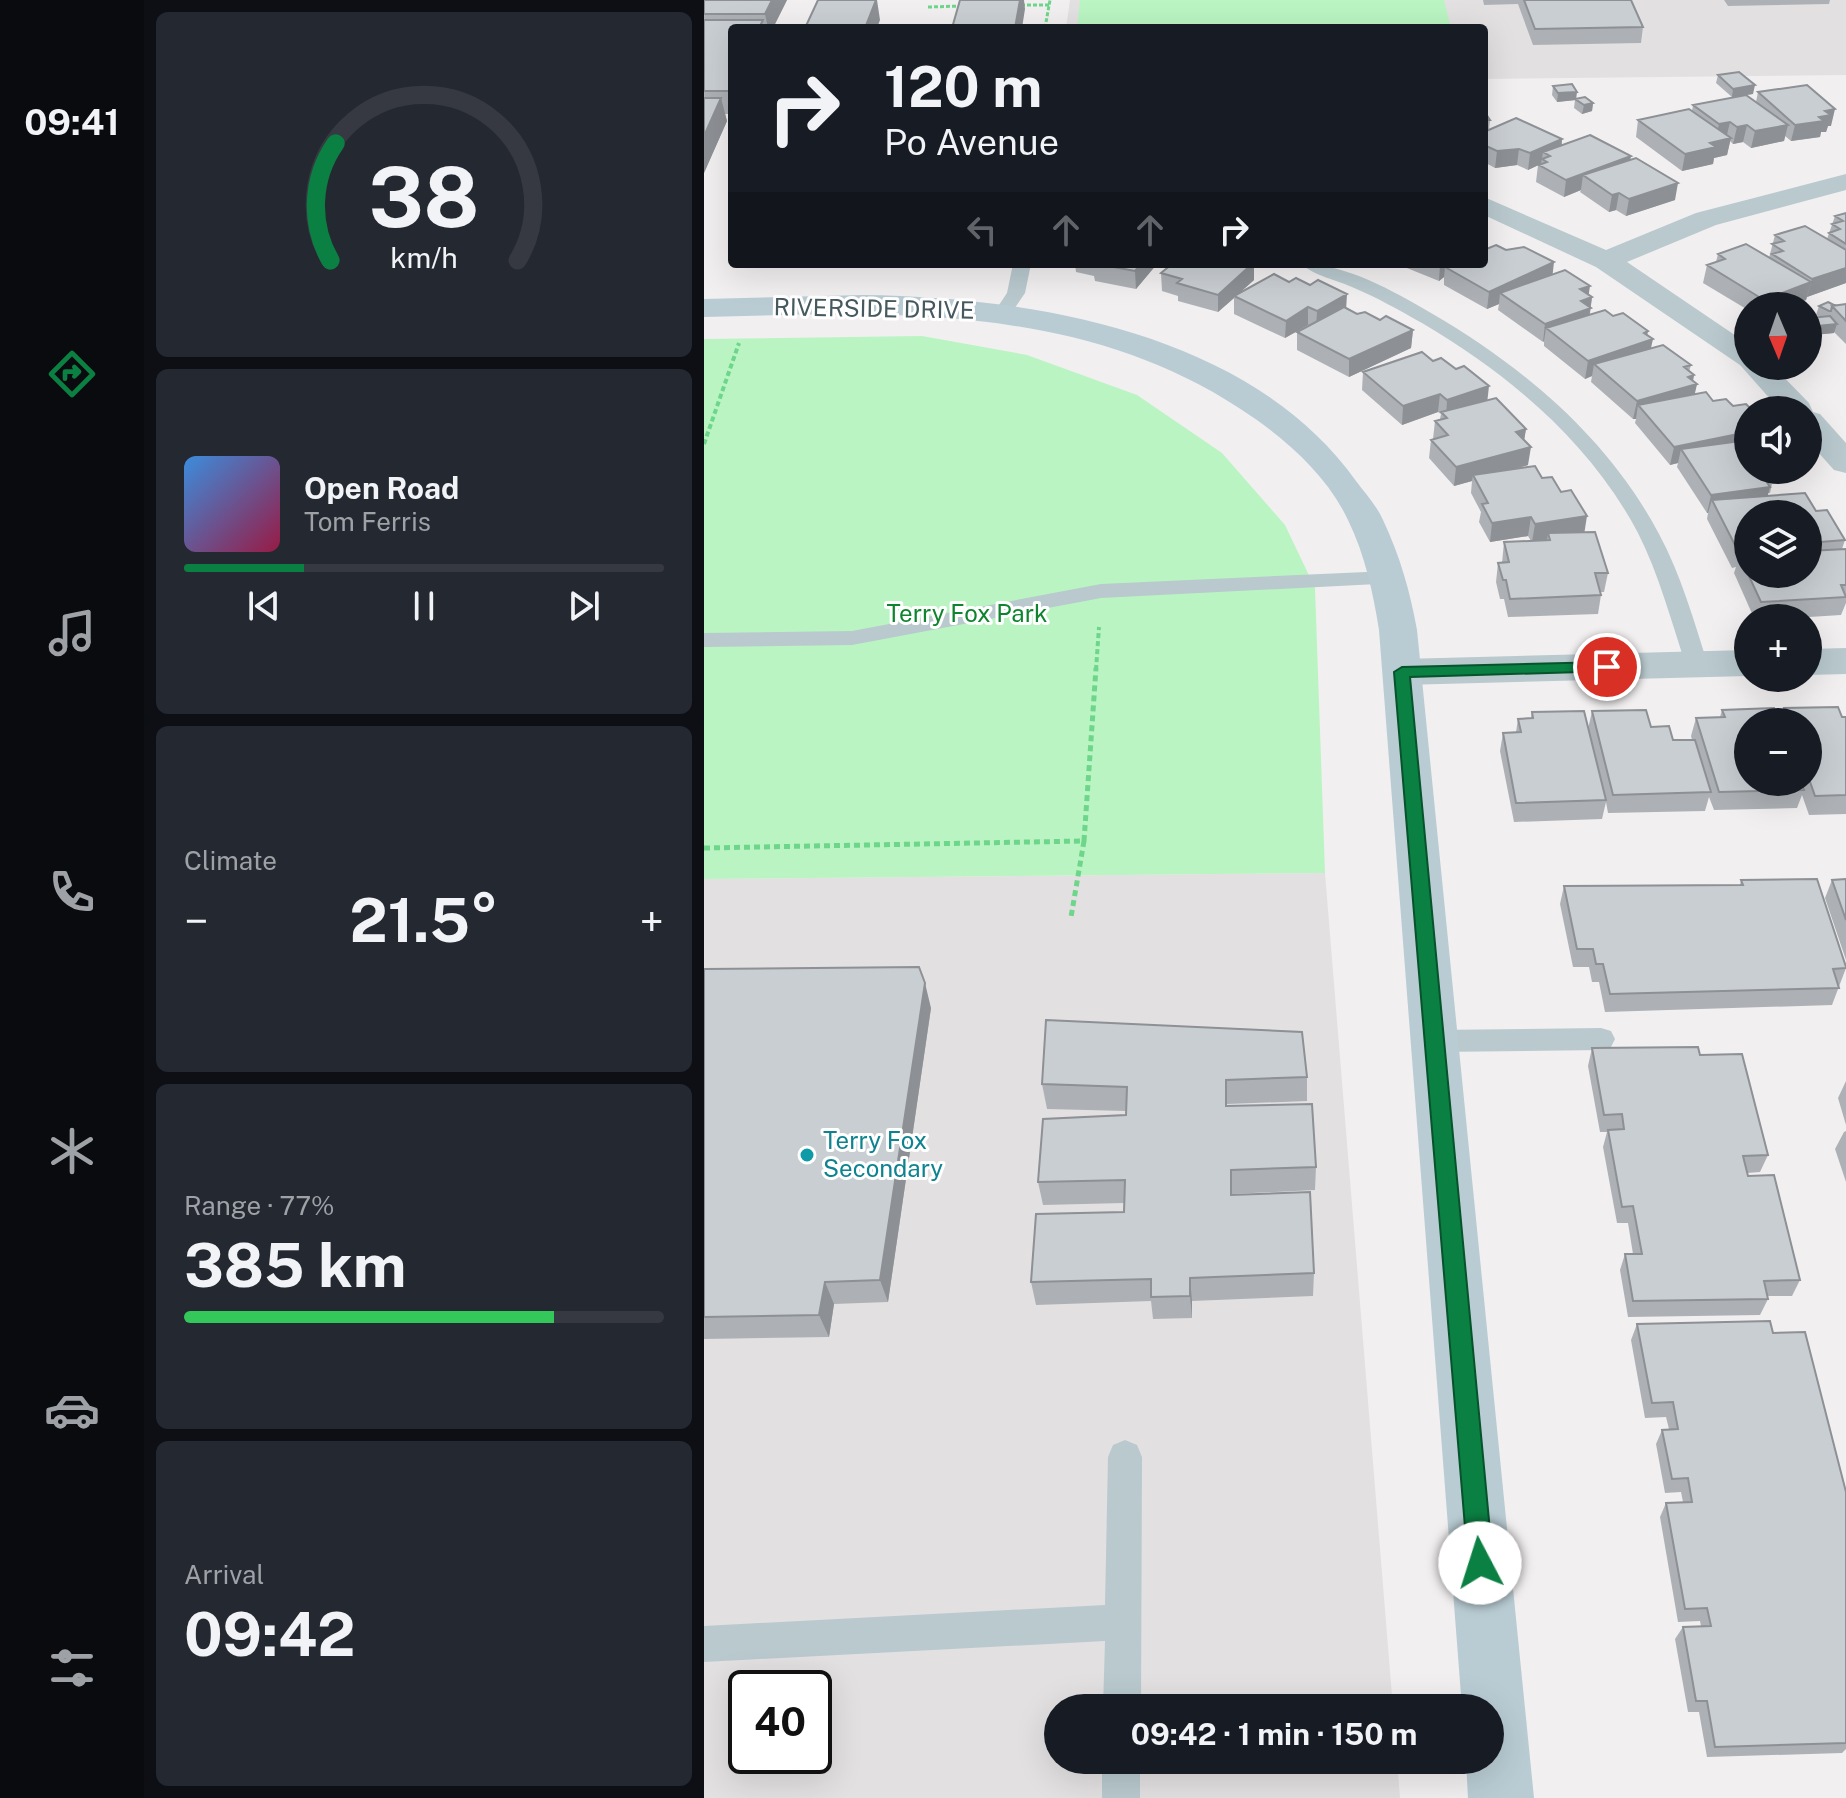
<!DOCTYPE html>
<meta charset="utf-8">
<style>
:root{--surface:#171b24;--page:#242831;--text:#f1f3f6;--muted:#9ea1a6;--line:#363941;--accent:#0b8043}
body{margin:0;font-family:"Public Sans",sans-serif;background:var(--page);color:var(--text);height:100vh;display:flex;flex-direction:column;font-size:30px;white-space:nowrap}
*{box-sizing:border-box;margin:0}
p{font-size:26px;color:var(--muted)}
.icon{flex:none;width:44px;height:44px;fill:none;stroke:currentColor;stroke-width:2;stroke-linecap:round;stroke-linejoin:round}
.map{position:relative;flex:1;overflow:hidden}
.side{display:flex;flex-direction:column;gap:12px;padding:12px;background:#0d0f14;width:560px}
.side>*{flex:none}
.banner{position:absolute;left:24px;top:24px;width:760px;height:244px;border-radius:8px;box-shadow:0 8px 32px #0002;background:#171b24;color:var(--text);overflow:hidden}
.needle{width:52px;rotate:178deg}
.buttons{position:absolute;left:1030px;top:292px;display:grid;gap:16px}
.buttons a{display:grid;place-items:center;width:88px;height:88px;border-radius:50%;background:var(--surface);box-shadow:0 8px 32px #0002;font-size:40px}
.speed{position:absolute;left:24px;top:1670px;display:flex;gap:16px;font-size:40px;font-weight:700;text-align:center}
.speed>*{display:grid;place-content:center;width:104px;height:104px;border-radius:50%;background:var(--surface);box-shadow:0 8px 32px #0002;line-height:1}
.speed .limit{border:4px solid #111;border-radius:12px;background:#fff;color:#111}
.pin{position:absolute;display:grid;place-items:center;width:68px;height:68px;color:#fff;margin:-34px;border:4px solid #fff;border-radius:50%;box-shadow:0 2px 8px #0007}
.me{position:absolute;width:88px;margin:-44px;rotate:355deg;stroke-linejoin:round;filter:drop-shadow(0 0 6px #0008)}
.turn{display:flex;align-items:center;gap:28px;height:168px;padding:0 24px;font-size:36px}
.turn .icon{width:104px;height:104px;stroke-width:2.5}
.turn b{display:block;font-size:56px;line-height:68px}
.lanes{display:flex;align-items:center;height:76px;padding:0 24px;background:#0003;justify-content:center;gap:40px;direction:ltr}
.lanes .off{opacity:.35}
.big{font-size:60px;font-weight:700;line-height:1.1}
.side .card{flex:1;display:flex;flex-direction:column;justify-content:center;gap:12px;min-width:0;padding:0 28px;border-radius:12px;background:var(--page)}
.side .dial{align-items:center;gap:0}
.dial svg{height:208px;overflow:visible;fill:none;stroke:var(--line);stroke-width:7;stroke-linecap:round;text-anchor:middle}
.dial text{fill:var(--text);stroke:none}
.song{display:flex;align-items:center;gap:24px}
.cover{width:96px;height:96px;border-radius:12px;background:linear-gradient(135deg,hsl(210 70% 55%),hsl(340 70% 35%))}
.played{height:8px;border-radius:4px;background:linear-gradient(90deg,var(--accent) 25%,var(--line) 25%)}
.keys{display:flex;justify-content:space-around;direction:ltr}
.heat{display:flex;justify-content:space-between;align-items:center;font-size:44px;direction:ltr}
.charge{height:12px;border-radius:6px;background:linear-gradient(90deg,#34c759 77%,var(--line) 0)}
.trip{position:absolute;left:340px;top:1694px;width:460px;height:80px;border-radius:40px;background:var(--surface);box-shadow:0 8px 32px #0002;font-weight:700;line-height:80px;text-align:center}
main{display:flex;flex:1;min-height:0}
.tabs{display:flex;flex-direction:column;width:144px;justify-content:space-around;align-items:center;background:#090b0e;color:var(--muted)}
.tabs .icon{width:56px;height:56px}
.tabs .selected{color:var(--accent)}
.tabs b{font-size:36px;color:var(--text)}
.map>svg:first-child{display:block}
.education{fill:#e3e0e2;fill-rule:evenodd}
.green{fill:#baf4c2}
.lines{fill:none;stroke-linecap:round;stroke-linejoin:round}
.path-far2{stroke:#6ed68a;stroke-width:3;stroke-dasharray:4 2;stroke-linecap:butt}
.path-far1{stroke:#6ed68a;stroke-width:4;stroke-dasharray:5 3;stroke-linecap:butt}
.path{stroke:#6ed68a;stroke-width:5;stroke-dasharray:6 4;stroke-linecap:butt}
.lane{fill:#b9c9ce;fill-rule:evenodd}
.street{fill:#b9c9ce;fill-rule:evenodd}
.secondary{fill:#b9ccd3;fill-rule:evenodd}
.wall{fill:#adb1b5;fill-rule:evenodd}
.shaded-wall{fill:#8d9094}
.building{fill:#c9ced3;stroke:#8d9094;stroke-width:2}
.route{fill:#0b8043;stroke:#07532c;stroke-width:2}
.culture-dot{fill:#0f9aa8;stroke:#fff;stroke-width:3}
.labels{text-anchor:middle;stroke-width:6;stroke-linejoin:round;paint-order:stroke}
.street-label{font-size:24px;fill:#45595f;stroke:#fff}
.park-label{font-size:24px;fill:#0d842d;stroke:#fff}
.culture-label{font-size:24px;fill:#0d838f;stroke:#fff;text-anchor:start}
</style>
<main>
<nav class="tabs">
<b>09:41</b>
<svg class="icon selected" aria-label="directions" viewBox="0 0 24 24"><path d="M12 3l9 9-9 9-9-9zM9 14v-3h6M13 9l2 2-2 2"/></svg>
<svg class="icon" aria-label="music" viewBox="0 0 24 24"><path d="M9 18V5l10-2v13"/><circle cx="6" cy="18" r="3"/><circle cx="16" cy="16" r="3"/></svg>
<svg class="icon" aria-label="phone" viewBox="0 0 24 24"><path d="M5 4h4l2 5-3 2q2 4 5 5l2-3 5 2v4C11 20 4 13 5 4z"/></svg>
<svg class="icon" aria-label="climate" viewBox="0 0 24 24"><path d="M12 3v18M4 7l16 10M4 17L20 7"/></svg>
<svg class="icon" aria-label="car" viewBox="0 0 24 24"><path d="M5 17H2v-5l4-1 3-4h7l3 4 3 1v5h-3M9 17h6M6 11h13"/><circle cx="7" cy="17" r="2"/><circle cx="17" cy="17" r="2"/></svg>
<svg class="icon" aria-label="filters" viewBox="0 0 24 24"><path d="M4 7h16M4 17h16"/><circle cx="9" cy="7" r="2"/><circle cx="15" cy="17" r="2"/></svg>
</nav>
<section class="side">
<div class="card dial"><svg viewBox="0 0 100 80">
<path d="M14 69A42 42 0 1 1 86 69"/>
<path d="M14 69A42 42 0 0 1 16 24" stroke="#0b8043"/>
<text x="50" y="56" font-size="32" font-weight="700">38</text>
<text x="50" y="72" font-size="11">km/h</text>
</svg></div>
<div class="card">
<div class="song"><i class="cover"></i><div><b>Open Road</b><p>Tom Ferris</p></div></div>
<div class="played"></div>
<div class="keys"><svg class="icon" aria-label="previous" viewBox="0 0 24 24"><path d="M18 5L8 12l10 7zM5 5v14"/></svg><svg class="icon" aria-label="pause" viewBox="0 0 24 24"><path d="M8 5v14M16 5v14"/></svg><svg class="icon" aria-label="next" viewBox="0 0 24 24"><path d="M6 5l10 7-10 7zM19 5v14"/></svg></div>
</div>
<div class="card"><p>Climate</p>
<div class="heat"><a>−</a><b class="big">21.5°</b><a>+</a></div>
</div>
<div class="card"><p>Range · 77%</p><b class="big">385 km</b><div class="charge"></div></div>
<div class="card"><p>Arrival</p><b class="big">09:42</b></div>
</section>
<div class="map">
<svg width="1142" height="1798" viewBox="0 0 1142 1798">
<rect width="100%" height="100%" fill="#f2eff0"/>
<path class="education" d="M366 0H1142V75L780 79V28H362Z
M621 873 689 1708H354V1760H693L696 1798H0V879ZM42 1688H110V1756H42Z"/>
<path class="green" d="M376 0H740L747 28H373Z
M218 336 323 355 433 395 518 453 581 525 611 588 621 873 0 879V339Z"/>
<g class="lines">
<path class="path-far2" d="M317 5H345
M224 7 259 6
M341 28 346 0"/>
<path class="path-far1" d="M0 444 35 343
M392 670 395 627"/>
<path class="path" d="M380 841 392 668
M0 848 380 841 367 917"/>
<path class="lane" d="M309 264H327L321 293 304 318H292L289 314 303 293Z
M598 264C643 264 689 291 727 313 820 367 904 438 955 534 977 575 990 621 1004 665L1001 670H985L982 665C967 621 955 574 934 533 886 442 806 375 718 323 695 310 672 297 648 287 633 280 610 276 598 264Z
M685 571 696 578 693 583 397 598 148 645 0 647V633L148 631 397 584Z
M897 1028 907 1031 911 1039 907 1047 897 1050 731 1052 721 1049 717 1041 721 1033 731 1030Z
M421 1440 433 1445 438 1457 437 1708H399L401 1641 0 1662V1626L401 1605 404 1457 409 1445Z
M398 1760H436V1798H398Z"/>
<path class="street" d="M1142 174V190L1012 225 923 262 1044 344V366H1069L1105 403 1109 412 1116 414 1142 443V473L1130 470 1104 441V410H1076L1036 365 892 267 780 215V197L902 250 992 213Z
M1142 648V674L1104 675V649Z
M1044 650V676L698 685 684 681 679 672 684 663 698 659Z"/>
<path class="secondary" d="M159 295C328 297 547 333 652 481 661 493 673 506 679 520 696 556 706 591 713 630L830 1798H764L762 1760H786V1708H758L675 630C669 592 661 555 644 520 622 473 577 435 535 408 374 303 184 312 0 317V299Z"/>
</g>
<path class="wall" d="M0 0H83L69 28H28V114H21L23 121 0 173Z
M779 0H927L939 27 937 43 829 45 814 4 780 5Z
M1020 0H1126L1125 4 1024 6Z
M1014 75 1049 94 1028 97 1012 83Z
M849 86 872 99 889 103 888 111 878 114 870 108 871 100 853 102 848 95Z
M1054 92 1127 126H1124L1122 132H1117L1116 137 1087 141 1081 136 1080 141 1047 148 1039 142 1029 144 1026 141 1023 155 1010 158 1009 164 978 171 932 137 934 120 988 111 989 105 1052 102Z
M780 111 786 120 785 130 858 139V145L926 160 971 200 922 216 912 210 905 212 876 192 877 190 860 197 832 182 834 165 824 170 813 165 791 168 780 162Z
M1142 213V283L1103 297 1102 300 1086 306H1044V310L999 283 1003 265 1012 262 1014 254 1065 258 1071 235 1123 239 1131 216Z
M371 264H453L432 289 391 281 390 276 372 272Z
M466 264H550V280L535 293 642 308 653 314 709 330 707 348 645 377 593 350V332L605 326 604 325 581 338 530 314V298L514 312 474 301V296L458 291 457 273 466 265Z
M693 264H780L848 274 888 297 886 314 909 316 943 335 947 348 987 365 985 372 990 375 989 381 993 384 990 394 1044 470H1085L1082 483 1068 484 1066 493H1064L1063 496 1112 511 1141 540 1138 549H1142V603L1137 615 1089 618H1050L1030 573 1032 567 1028 568 1003 519 1004 513H1003L973 467 974 463 966 465 931 423 932 419H929L887 382 888 376 881 379 840 346V341L839 342 794 310 795 304 783 309 740 285V277L735 281ZM1044 514H1104V574H1044Z
M1142 304V344L1130 332V333L1110 335 1104 328 1106 318 1116 317 1112 315 1115 306Z
M729 361 822 429 820 440 824 465 813 469 838 478 880 532 904 573 900 592H896L897 595 894 614 804 617 800 599H796L792 582 794 563H798L800 542 827 541 824 536 786 542 775 522 777 512 767 493 768 481 750 486 725 458 727 440 729 439 731 421 736 419 737 414 734 412 698 425 658 390 659 372Z
M1080 708 1142 717V814L1105 815 1098 795 1093 808 1010 810 1005 797 1001 811 904 813 902 802 898 819 810 822 796 751 799 733 812 732 814 719 827 718 828 712 884 729 888 711 947 727 969 740H988L987 736 992 718 1016 717 1018 710 1075 722ZM1044 722H1104V782H1044Z
M1142 879V960L1121 898 1128 880Z
M1037 880 1142 968 1128 1005 901 1012 895 982H888L885 967H869L856 904 860 886 1036 885Z
M0 969 227 1008 184 1302 130 1304 125 1337 0 1339Z
M888 1048 996 1055 1064 1155 1056 1172 1043 1173 1096 1280 1088 1296H1063L1064 1299 1056 1315 924 1317 916 1270 921 1254H929L924 1223H913L899 1147 903 1132H896L884 1066Z
M603 1077V1101L523 1104V1106L612 1167 611 1190 528 1194V1195L610 1273 609 1296 488 1301V1318L449 1319 447 1301 332 1305 327 1282 420 1212V1203L339 1205 334 1182 422 1115V1111L343 1109 338 1084Z
M1142 1081V1125L1134 1098Z
M1142 1131V1182L1131 1149 1140 1132Z
M933 1324 1069 1333 1142 1492V1749L1138 1753 1003 1757 995 1712H984L971 1639 979 1627 997 1626 996 1621 974 1622 956 1517 962 1503 979 1502 977 1492 961 1493 952 1444 958 1430 965 1429 962 1417 941 1418 927 1340Z"/>
<path class="shaded-wall" d="M68 0H83L69 28H64L61 14Z
M172 0H173L176 20 173 28H161Z
M316 0H320L321 9 318 28H311Z
M1051 85 1049 94 1028 97 1029 89Z
M873 92 872 100 853 102 854 93Z
M17 98 23 121 0 173V136Z
M889 103 888 111 878 114 880 105Z
M1131 109 1127 126H1124L1122 132H1117L1116 137 1087 141 1091 125 1121 111Z
M1026 122 1022 139 1011 141 1015 124Z
M1043 125 1039 142 1029 144 1033 127Z
M1084 125 1080 141 1047 148 1051 131Z
M1027 138 1023 155 1010 158 1009 164 978 171 981 154 1006 143Z
M858 139 856 156H846L839 152 837 164 824 170 826 153Z
M815 149 813 165 791 168 793 151Z
M927 156 924 173 879 175 877 190 860 197 862 180Z
M974 183 971 200 922 216 925 199Z
M915 193 912 210 905 212 908 195Z
M850 262 848 280 796 293 795 304 783 309 785 292Z
M437 264H453L432 289 431 271Z
M548 264H550V280L531 297 530 296V298L514 312V295Z
M736 264H761L741 267 740 277 735 281Z
M1142 268V283L1103 297 1108 279Z
M1107 282 1102 300 1086 306H1058L1060 300Z
M886 286 884 299 888 297 884 325 842 328 840 341 839 342 841 324 876 289Z
M643 294 642 311 612 329 613 311Z
M604 307V325L581 338 582 321Z
M1133 324 1130 333 1110 335 1113 326Z
M709 330 707 348 645 377V359Z
M944 331 942 342 949 339 945 357 890 364 888 376 881 379 884 361Z
M990 375 988 385 993 384 989 402 934 405 932 419H929L933 401Z
M785 386 783 404 742 418 743 400Z
M736 394 734 412 698 425 699 406Z
M822 429 819 447 812 432Z
M1044 432V449H977L974 463 966 465 970 447Z
M827 447 824 465 771 480 769 475 768 481 750 486 752 467Z
M1064 470H1085L1082 483 1068 484 1071 475Z
M1066 487 1061 506 1008 500 1004 513H1003L1007 495Z
M883 516 880 535 844 533 843 540 828 542 831 524Z
M827 517 824 536 786 542 788 523Z
M221 983 227 1008 184 1302 176 1280Z
M486 1278 488 1301V1318L486 1296Z
M121 1282 130 1304 125 1337 115 1315Z"/>
<path class="building" d="M0 0H68L61 14H0Z
M114 0H172L161 28H101Z
M256 0H316L311 28H248Z
M820 0H927L939 27 831 29Z
M0 20H59L55 28H28V85L25 91H0Z
M1035 72 1051 85 1029 89 1014 75Z
M868 84 873 92 854 93 849 86Z
M1103 85 1131 109 1121 111 1127 115 1115 117 1120 121 1091 125 1054 92Z
M1042 95 1084 125 1051 131 1043 125 1033 127 1026 122 1015 124 989 105Z
M881 97 889 103 880 105 871 99Z
M0 98H17L0 136Z
M985 109 1027 138 1006 143 1012 147 981 154 934 120Z
M780 111 786 120H780Z
M812 118 858 139 826 153 815 149 793 151 780 145V132Z
M886 135 927 156 862 180 835 165 843 162 838 159 846 156 839 152Z
M932 158 974 183 925 199 915 193 908 195 879 175Z
M1142 213V244L1125 233 1136 229 1128 224 1139 221 1131 216Z
M1101 226 1142 250V268L1108 279 1068 254 1079 251 1068 244 1080 241 1071 235Z
M1042 244 1107 282 1060 300 1003 265 1021 259 1014 254Z
M792 245 802 250 820 247 850 262 785 292 741 267 749 264H780V250Z
M393 264H437L431 271Z
M468 264H548L514 295 473 283 478 279 457 273Z
M861 270 886 286 876 289 888 297 877 301 887 308 841 324 796 293Z
M570 274 585 282 592 278 606 285 614 280 643 294 613 311 604 307 582 321 530 296Z
M1124 302 1130 305 1128 306 1127 311H1125L1115 306Z
M1142 304V321L1128 306Z
M640 307 653 314 661 312 676 320 682 316 709 330 645 359 593 332Z
M901 310 909 316 919 313 944 331 940 333 949 339 884 361 842 328Z
M1126 316 1133 324 1113 326 1106 318Z
M959 345 987 365 980 367 990 375 984 377 993 384 933 401 890 364Z
M718 352 729 361 737 358 752 369 760 366 785 386 743 400 736 394 699 406 659 372Z
M1002 392 1009 401 1022 399 1029 406 1042 404 1048 410H1044V432L970 447 934 405Z
M792 398 822 429 812 432 827 447 752 467 727 440 744 435 731 421 743 418 737 412Z
M1044 440V470H1067L1071 475 1059 476 1066 487 1007 495 977 449Z
M831 466 838 478 848 477 857 492 867 490 883 516 831 524 827 517 788 523 778 504 784 503 769 475Z
M1101 493 1112 511 1123 510 1141 540 1104 543V514H1044V548L1033 549 1008 500Z
M891 532 904 573H891L897 595 806 599 802 580H799L794 563 805 562 800 542 846 540 844 533Z
M1142 549V585H1137L1142 597 1057 602 1044 574H1104V551Z
M1044 554V574L1035 555Z
M1134 707 1138 717H1142V795L1111 796 1104 776V722H1085L1080 708Z
M1070 708 1075 722H1044V782H1097L1100 790 1015 792 992 718 1021 717 1018 710Z
M942 710 947 727 965 726 969 740H991L1007 792 909 795 888 711Z
M880 711 902 800 812 803 799 733 817 732 814 719 829 718 828 712Z
M1113 879 1142 967V968L1129 969 1135 988 906 994 899 964H892L889 949H873L860 886 1039 885 1037 880Z
M1142 879V920L1128 880Z
M215 967 221 983 176 1280 121 1282 115 1315 0 1317V969Z
M342 1020 598 1032 603 1077 522 1080V1106L608 1104 612 1167 527 1170V1195L606 1192 610 1273 486 1278V1296L447 1297V1279L327 1282 332 1214 420 1212 421 1180 334 1182 339 1119 422 1115 423 1087 338 1084Z
M994 1047 996 1055 1038 1054 1064 1155 1039 1156 1044 1176 1070 1175 1096 1280 1060 1281 1064 1299 929 1301 921 1254H938L929 1206 918 1207 904 1130 920 1129 918 1114 900 1115 888 1048Z
M1066 1321 1069 1333 1101 1332 1142 1492V1743L1011 1747 1003 1701H992L979 1627 1007 1626 1003 1608 981 1609 962 1503 988 1502 984 1478 968 1479 958 1430 974 1429 969 1402 948 1403 933 1324Z"/>
<path class="route" d="M903 662 909 663V671L706 677 789 1563 785 1572 776 1576 768 1572 764 1563 690 672 698 667Z"/>
<circle class="culture-dot" cx="103" cy="1155" r="8"/>
<g class="labels">
<g class="street-label">
<text transform="translate(170 309) rotate(1)" y="8">RIVERSIDE DRIVE</text>
</g>
<g class="park-label">
<text x="263" y="622">Terry Fox Park</text>
</g>
<g class="culture-label">
<text x="119" y="1149">Terry Fox<tspan x="119" dy="28">Secondary</tspan></text>
</g>
</g>
</svg>
<div class="buttons">
<a><svg class="needle" viewBox="-14 -14 28 28"><path d="M0-13l5 13h-10z" fill="#e53935"/><path d="M0 13l5-13h-10z" fill="#9ea1a6"/></svg></a>
<a><svg class="icon" aria-label="sound" viewBox="0 0 24 24"><path d="M4 9h4l5-4v14l-5-4H4zM17 9q2 3 0 6"/></svg></a>
<a><svg class="icon" aria-label="layers" viewBox="0 0 24 24"><path d="M12 4l9 5-9 5-9-5zM3 14l9 5 9-5"/></svg></a>
<a>+</a>
<a>−</a>
</div>
<div class="speed"><div class="limit">40</div></div>
<div class="pin" style="left:903px;top:667px;background:#d93025"><svg class="icon" aria-label="arrive" viewBox="0 0 24 24"><path d="M6 21V4h12l-3 4 3 4H6"/></svg></div>
<svg class="me" style="left:776px;top:1563px" viewBox="-20 -20 40 40"><circle r="19" fill="#fff"/><path d="M0-13L10 11 0 6-10 11z" fill="#0b8043"/></svg>
<div class="trip">09:42 · 1 min · 150 m</div>
<div class="banner">
<div class="turn"><svg class="icon" aria-label="right" viewBox="0 0 24 24"><path d="M7 20v-9h11M14 6l5 5-5 5"/></svg><div><b>120 m</b>Po Avenue</div></div>
<div class="lanes"><svg class="icon off" aria-label="left" viewBox="0 0 24 24"><path d="M17 20v-9H6M10 6l-5 5 5 5"/></svg><svg class="icon off" aria-label="ahead" viewBox="0 0 24 24"><path d="M12 20V5M6 11l6-6 6 6"/></svg><svg class="icon off" aria-label="ahead" viewBox="0 0 24 24"><path d="M12 20V5M6 11l6-6 6 6"/></svg><svg class="icon" aria-label="right" viewBox="0 0 24 24"><path d="M7 20v-9h11M14 6l5 5-5 5"/></svg></div>
</div>
</div>
</main>
